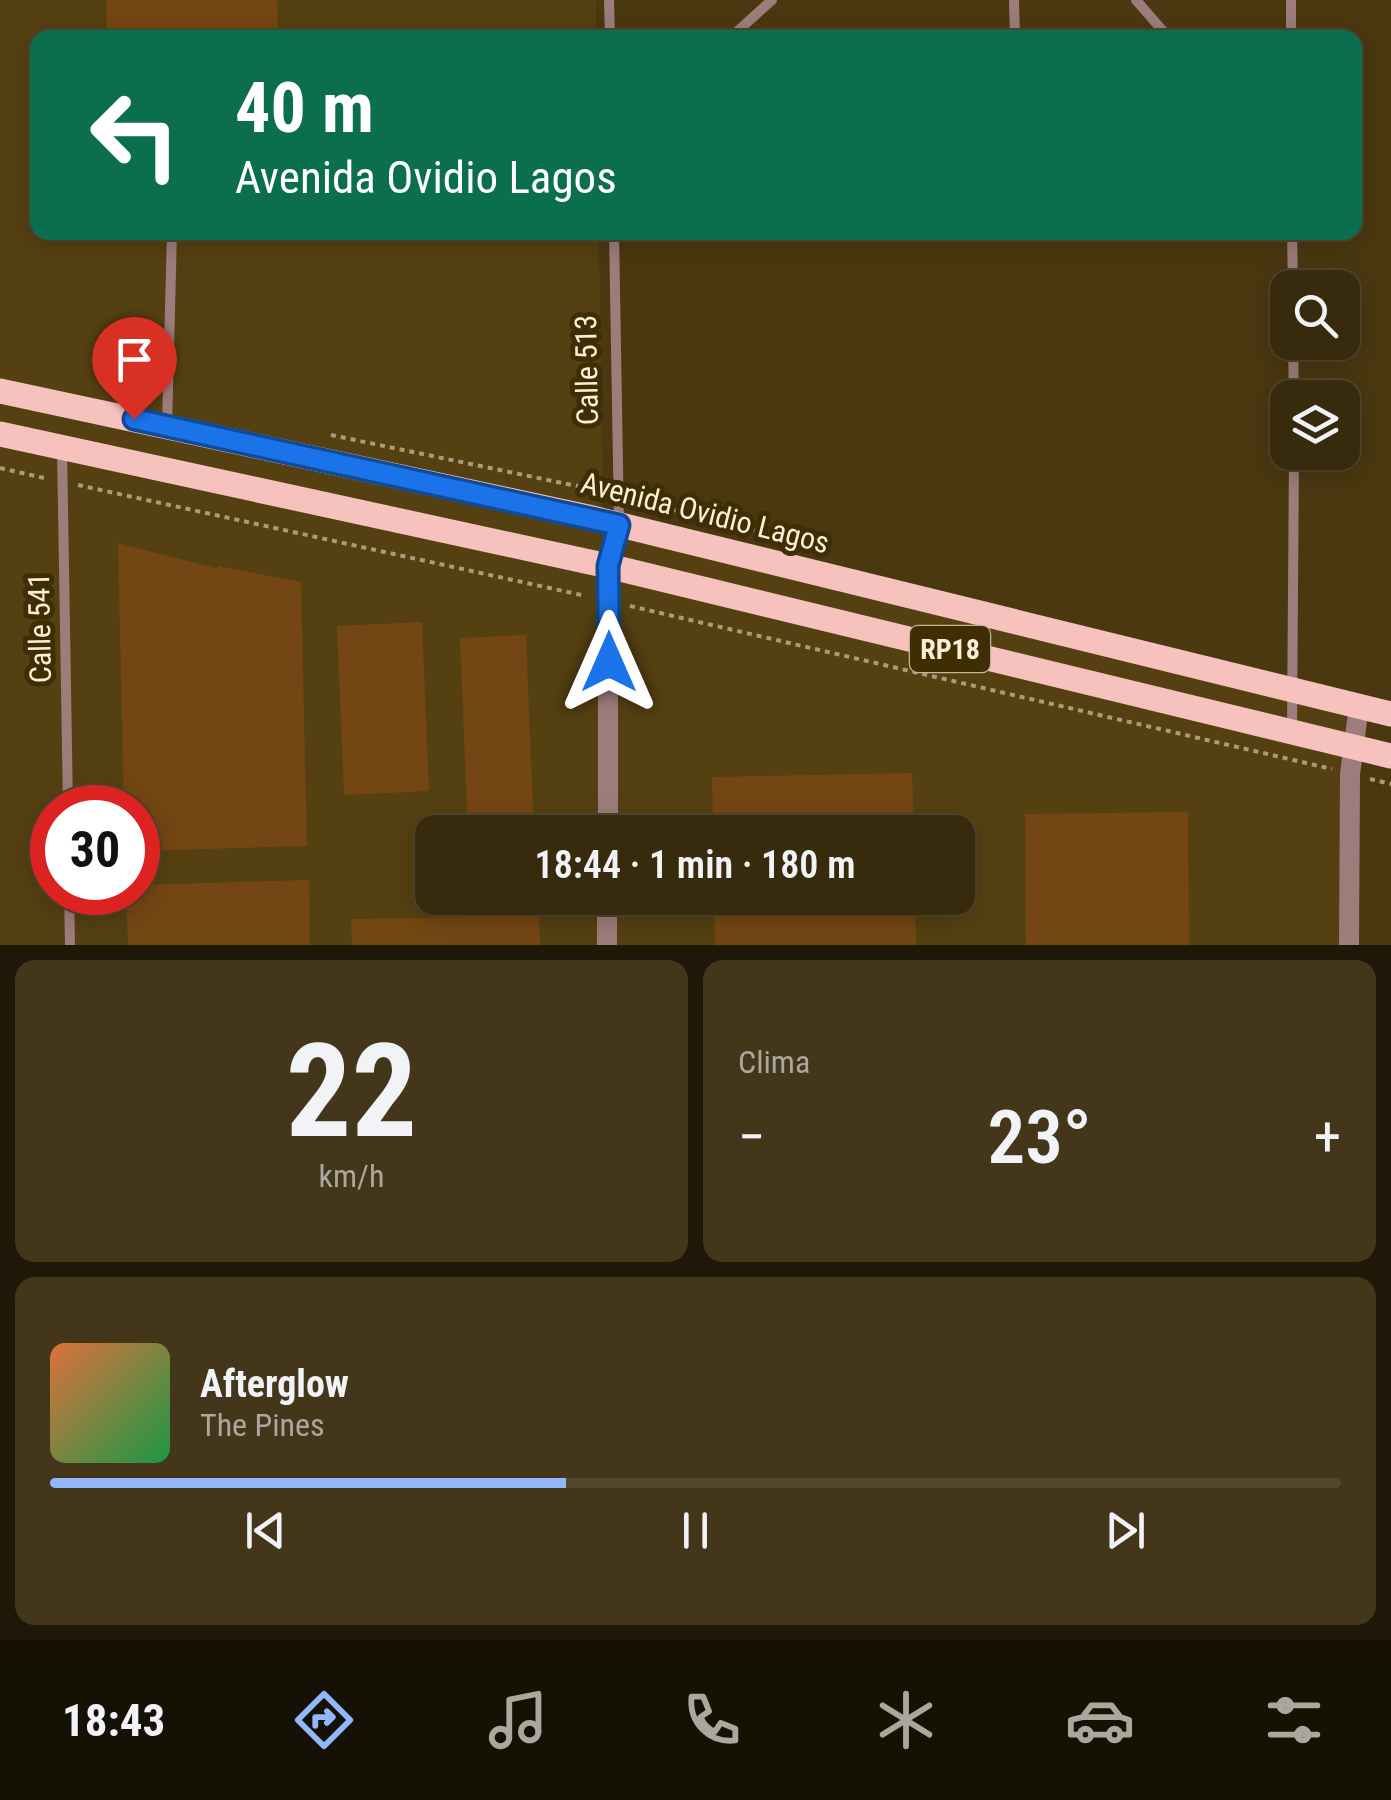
<!DOCTYPE html>
<html lang="es">
<meta charset="utf-8">
<style>
:root{--surface:#382a0d;--page:#43361b;--text:#f1f3f6;--muted:#aba79d;--line:#52462e;--accent:#93b7fd}
body{margin:0;font-family:"Roboto Condensed",sans-serif;background:var(--page);color:var(--text);height:100vh;display:flex;flex-direction:column;font-size:38px;white-space:nowrap}
*{box-sizing:border-box;margin:0}
p{font-size:32px;color:var(--muted)}
.icon{flex:none;width:55px;height:55px;fill:none;stroke:currentColor;stroke-width:2;stroke-linecap:round;stroke-linejoin:round}
.map{position:relative;height:945px;overflow:hidden}
.panel{display:flex;flex-direction:column;gap:15px;padding:15px;background:#1f1707;flex:1}
.panel>*{flex:none}
.top-card{position:absolute;left:30px;top:30px;width:1332px;height:210px;border-radius:20px;box-shadow:0 5px 25px #0003,0 0 0 2px var(--line);background:#0b6e4f;color:#fff;overflow:hidden}
.tools{position:absolute;left:1270px;top:270px;display:grid;gap:20px}
.tools a{display:grid;place-items:center;width:90px;height:90px;border-radius:20px;background:var(--surface);box-shadow:0 5px 25px #0003,0 0 0 2px var(--line);font-size:50px}
.speed{position:absolute;left:30px;top:785px;display:flex;gap:20px;font-size:50px;font-weight:700;text-align:center}
.speed>*{display:grid;place-content:center;width:130px;height:130px;border-radius:50%;background:var(--surface);box-shadow:0 5px 25px #0003,0 0 0 2px var(--line);line-height:1}
.speed .limit{border:15px solid #d22;background:#fff;color:#111}
.pin{position:absolute;display:grid;place-items:center;width:85px;height:85px;color:#fff;margin:-102px -42px;border-radius:50% 50% 50% 0;rotate:-45deg;box-shadow:0 0 10px #0007}
.pin .icon{rotate:45deg}
.me{position:absolute;width:110px;margin:-55px;rotate:0deg;stroke-linejoin:round;filter:drop-shadow(0 0 8px #0008)}
.turn{display:flex;align-items:center;gap:35px;height:210px;padding:0 40px;font-size:45px}
.turn .icon{width:130px;height:130px;stroke-width:2.5}
.turn b{display:block;font-size:70px;line-height:85px}
.big{font-size:75px;font-weight:600;line-height:1.1}
.panel .widget{flex:1;display:flex;flex-direction:column;justify-content:center;gap:15px;min-width:0;padding:0 35px;border-radius:20px;background:var(--page)}
.panel .dial{align-items:center;gap:0}
.dial b{font-size:130px;line-height:1}
.song{display:flex;align-items:center;gap:30px}
.cover{width:120px;height:120px;border-radius:15px;background:linear-gradient(135deg,hsl(20 70% 55%),hsl(140 70% 35%))}
.played{height:10px;border-radius:5px;background:linear-gradient(90deg,var(--accent) 40%,var(--line) 40%)}
.keys{display:flex;justify-content:space-around;direction:ltr}
.heat{display:flex;justify-content:space-between;align-items:center;font-size:55px;direction:ltr}
.panel .tiles{flex:1;display:grid;gap:15px;grid-template-columns:1fr 1fr}
.widget:last-child{grid-column:span 2}
.trip{position:absolute;left:415px;top:815px;width:560px;height:100px;border-radius:20px;background:var(--surface);box-shadow:0 5px 25px #0003,0 0 0 2px var(--line);font-weight:600;line-height:100px;text-align:center}
.tab-bar{display:flex;height:160px;justify-content:space-around;align-items:center;background:#161105;color:var(--muted)}
.tab-bar .icon{width:70px;height:70px}
.tab-bar .selected{color:var(--accent)}
.tab-bar b{font-size:45px;color:var(--text)}
.map>svg:first-child{display:block}
.built{fill:#554012;fill-rule:evenodd}
.building{fill:#744613}
.lines{fill:none;stroke-linecap:round;stroke-linejoin:round}
.path{stroke:#ab9b7b;stroke-width:4;stroke-dasharray:5 5;stroke-linecap:butt}
.service{stroke:#9d7d7b;stroke-width:10}
.minor{stroke:#9d7d7b;stroke-width:20}
.primary{stroke:#f7c2be;stroke-width:25}
.route-casing{stroke:#114b97;stroke-width:25}
.route{stroke:#1a73e8;stroke-width:18}
.labels{text-anchor:middle;stroke-width:10;stroke-linejoin:round;paint-order:stroke}
.shield{fill:#3f2d04;stroke:#c4b596;stroke-width:2.5}
.shield-label{font-size:28px;font-weight:bold;fill:#fdefd5}
.street-label{font-size:30px;fill:#fdefd5;stroke:#3f2d04}
</style>
<div class="map">
<svg width="1391" height="945" viewBox="0 0 1391 945">
<rect width="100%" height="100%" fill="#4a3811"/>
<path class="built" d="M0 0H596V37L38 38V232L599 233 603 521 1359 706 1349 945H0ZM52 808H138V892H52ZM432 832H958V898H432Z"/>
<path class="building" d="M106 0H277L278 38H107Z
M118 543 218 569V566L301 582 307 846 138 851V808H124Z
M422 622 429 791 344 795 337 626Z
M526 635 534 832H468L460 638Z
M912 773 914 832H713L712 777Z
M1188 812 1189 945H1026L1025 814Z
M309 880 310 945H128L126 892H138V885Z
M714 898H915L916 945H715Z
M539 916 540 945H352L351 919Z"/>
<g class="lines">
<path class="path" d="M331 435 601 491
M0 468 44 478
M78 485 586 596
M634 500 804 543
M630 606 1332 769
M1370 779 1391 784"/>
<path class="service" d="M609 0 610 38
M1014 0 1015 38
M1136 0 1169 38
M1291 0V38
M730 38 772 0
M614 232 619 521
M1292 232 1293 288
M1293 342 1294 398
M167 426 172 232
M62 448 68 808
M1292 731 1294 452
M69 892 70 945"/>
<path class="minor" d="M608 832V566L619 525
M607 945V898
M1349 945 1350 774 1359 706"/>
<path class="primary" d="M0 391 588 517 1391 714
M0 434 608 566 1391 756"/>
</g>
<g class="lines">
<defs>
<path id="route" d="M134 419 619 525 608 566 609 662"/>
</defs>
<use href="#route" class="route-casing"/>
<use href="#route" class="route"/>
</g>
<g class="labels">
<rect class="shield" x="910" y="626" width="80" height="46" rx="8"/>
<g class="shield-label">
<text x="950" y="659">RP18</text>
</g>
<g class="street-label">
<text transform="translate(587 370) rotate(-91)" y="10">Calle 513</text>
<text transform="translate(705 513) rotate(14)" y="10">Avenida Ovidio Lagos</text>
<text transform="translate(40 628) rotate(-91)" y="10">Calle 541</text>
</g>
</g>
</svg>
<div class="tools">
<a><svg class="icon" aria-label="search" viewBox="0 0 24 24"><circle cx="10" cy="10" r="6"/><path d="M15 15l6 6"/></svg></a>
<a><svg class="icon" aria-label="layers" viewBox="0 0 24 24"><path d="M12 4l9 5-9 5-9-5zM3 14l9 5 9-5"/></svg></a>
</div>
<div class="speed"><div class="limit">30</div></div>
<div class="pin" style="left:134px;top:419px;background:#d93025"><svg class="icon" aria-label="arrive" viewBox="0 0 24 24"><path d="M6 21V4h12l-3 4 3 4H6"/></svg></div>
<svg class="me" style="left:609px;top:662px" viewBox="-20 -20 40 40"><path d="M0-17L14 15 0 8-14 15z" fill="#1a73e8" stroke="#fff" stroke-width="4"/></svg>
<div class="trip">18:44 · 1 min · 180 m</div>
<div class="top-card">
<div class="turn"><svg class="icon" aria-label="left" viewBox="0 0 24 24"><path d="M17 20v-9H6M10 6l-5 5 5 5"/></svg><div><b>40 m</b>Avenida Ovidio Lagos</div></div>
</div>
</div>
<section class="panel">
<div class="tiles">
<div class="widget dial"><b>22</b><p>km/h</p></div>
<div class="widget"><p>Clima</p>
<div class="heat"><a>−</a><b class="big">23°</b><a>+</a></div>
</div>
<div class="widget">
<div class="song"><i class="cover"></i><div><b>Afterglow</b><p>The Pines</p></div></div>
<div class="played"></div>
<div class="keys"><svg class="icon" aria-label="previous" viewBox="0 0 24 24"><path d="M18 5L8 12l10 7zM5 5v14"/></svg><svg class="icon" aria-label="pause" viewBox="0 0 24 24"><path d="M8 5v14M16 5v14"/></svg><svg class="icon" aria-label="next" viewBox="0 0 24 24"><path d="M6 5l10 7-10 7zM19 5v14"/></svg></div>
</div>
</div>
</section>
<nav class="tab-bar">
<b>18:43</b>
<svg class="icon selected" aria-label="directions" viewBox="0 0 24 24"><path d="M12 3l9 9-9 9-9-9zM9 14v-3h6M13 9l2 2-2 2"/></svg>
<svg class="icon" aria-label="music" viewBox="0 0 24 24"><path d="M9 18V5l10-2v13"/><circle cx="6" cy="18" r="3"/><circle cx="16" cy="16" r="3"/></svg>
<svg class="icon" aria-label="phone" viewBox="0 0 24 24"><path d="M5 4h4l2 5-3 2q2 4 5 5l2-3 5 2v4C11 20 4 13 5 4z"/></svg>
<svg class="icon" aria-label="climate" viewBox="0 0 24 24"><path d="M12 3v18M4 7l16 10M4 17L20 7"/></svg>
<svg class="icon" aria-label="car" viewBox="0 0 24 24"><path d="M5 17H2v-5l4-1 3-4h7l3 4 3 1v5h-3M9 17h6M6 11h13"/><circle cx="7" cy="17" r="2"/><circle cx="17" cy="17" r="2"/></svg>
<svg class="icon" aria-label="filters" viewBox="0 0 24 24"><path d="M4 7h16M4 17h16"/><circle cx="9" cy="7" r="2"/><circle cx="15" cy="17" r="2"/></svg>
</nav>
